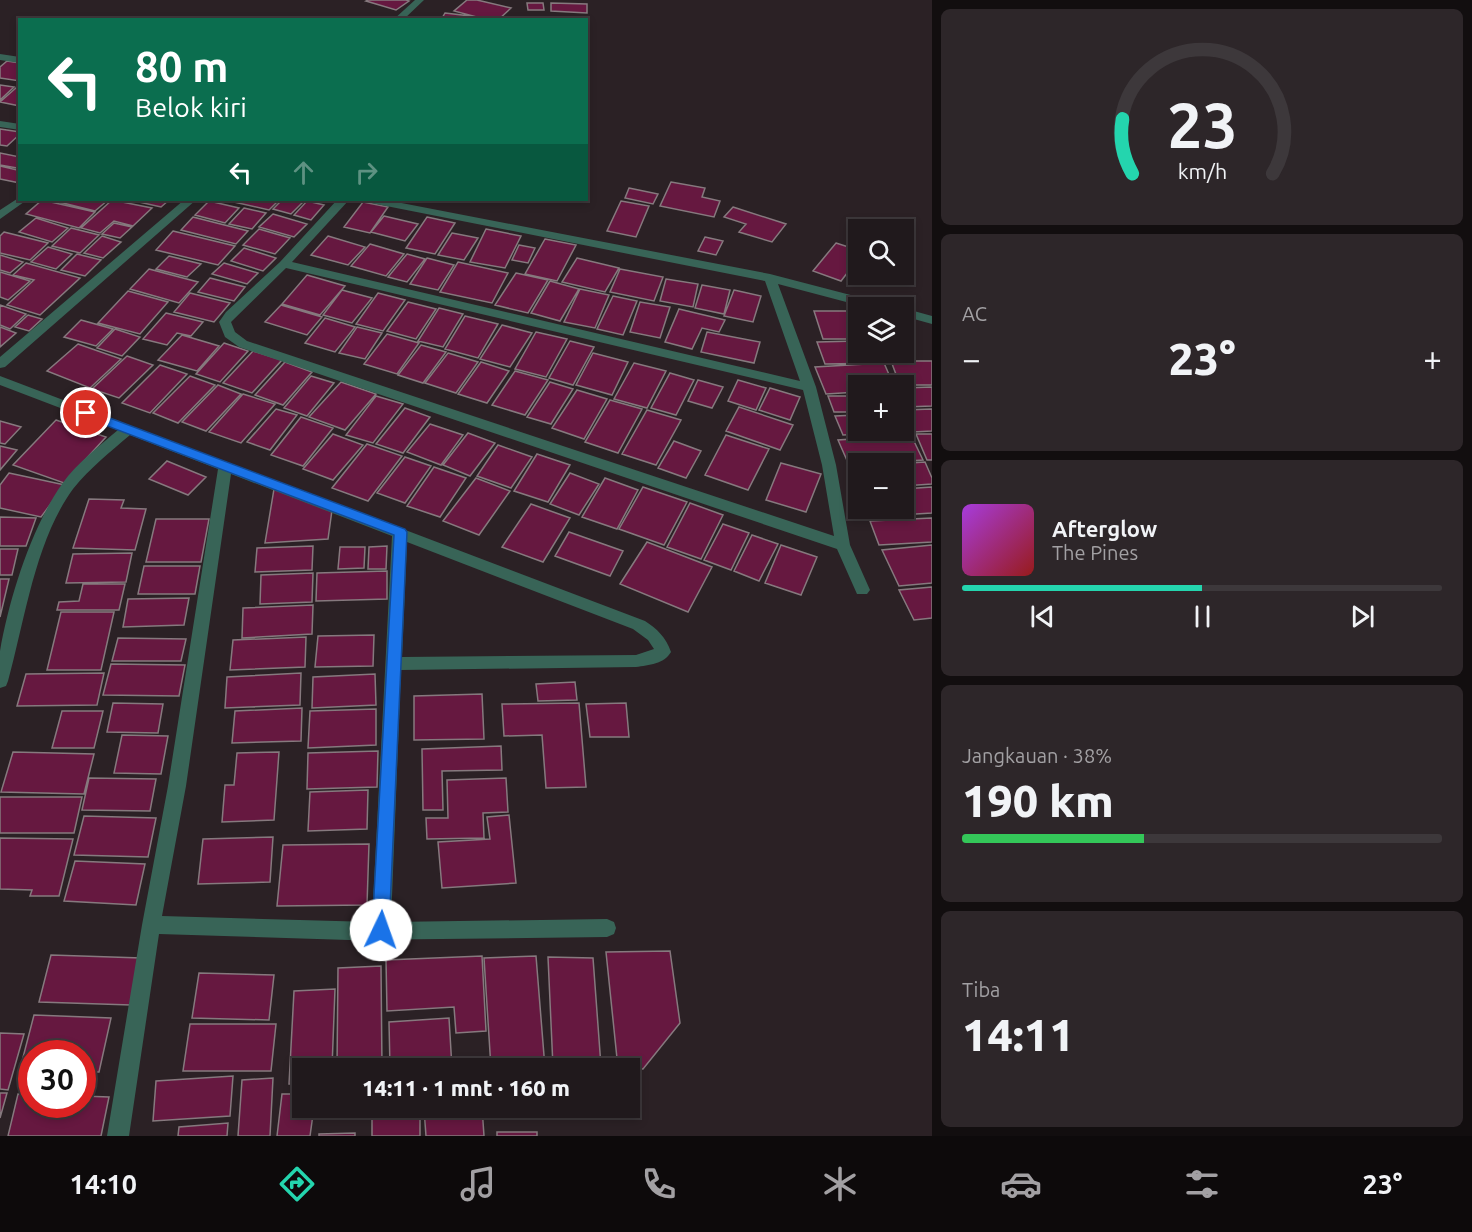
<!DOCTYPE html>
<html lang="id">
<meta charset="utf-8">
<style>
:root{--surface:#20191c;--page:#2d2629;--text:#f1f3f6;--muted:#a2a0a3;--line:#3d383b;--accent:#24d5ae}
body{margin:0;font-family:Ubuntu,sans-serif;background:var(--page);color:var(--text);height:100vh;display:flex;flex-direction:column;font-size:22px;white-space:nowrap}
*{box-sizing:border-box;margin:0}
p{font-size:20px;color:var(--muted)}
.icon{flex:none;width:33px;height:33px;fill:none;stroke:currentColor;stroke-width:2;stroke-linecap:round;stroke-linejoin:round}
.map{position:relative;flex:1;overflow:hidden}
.panel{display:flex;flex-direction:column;gap:9px;padding:9px;background:#120e0f;width:540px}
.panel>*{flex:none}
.banner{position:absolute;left:18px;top:18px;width:570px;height:183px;border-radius:0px;box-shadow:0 3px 9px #0003,0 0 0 2px var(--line);background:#0b6e4f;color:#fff;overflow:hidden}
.tools{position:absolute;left:848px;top:219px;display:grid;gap:12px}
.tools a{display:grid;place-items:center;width:66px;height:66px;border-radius:0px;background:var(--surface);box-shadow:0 3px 9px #0003,0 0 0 2px var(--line);font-size:30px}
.speed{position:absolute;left:18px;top:1040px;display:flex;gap:12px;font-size:30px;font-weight:700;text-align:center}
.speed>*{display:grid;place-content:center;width:78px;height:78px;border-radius:50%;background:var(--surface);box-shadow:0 3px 9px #0003,0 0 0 2px var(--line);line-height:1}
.speed .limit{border:9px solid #d22;background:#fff;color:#111}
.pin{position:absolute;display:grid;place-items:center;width:51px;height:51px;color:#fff;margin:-26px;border:3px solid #fff;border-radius:50%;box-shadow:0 2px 6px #0007}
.me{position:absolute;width:66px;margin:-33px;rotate:3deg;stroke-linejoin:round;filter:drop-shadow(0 0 4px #0008)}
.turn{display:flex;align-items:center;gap:21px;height:126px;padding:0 18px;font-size:27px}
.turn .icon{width:78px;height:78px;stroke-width:2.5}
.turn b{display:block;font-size:42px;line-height:51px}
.lanes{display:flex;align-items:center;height:57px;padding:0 18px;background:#0003;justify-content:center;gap:30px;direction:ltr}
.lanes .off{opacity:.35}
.big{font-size:45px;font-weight:800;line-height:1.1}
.panel .widget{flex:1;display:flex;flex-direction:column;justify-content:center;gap:9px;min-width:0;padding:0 21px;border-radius:9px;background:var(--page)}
.panel .dial{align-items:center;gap:0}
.dial svg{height:156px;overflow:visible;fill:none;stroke:var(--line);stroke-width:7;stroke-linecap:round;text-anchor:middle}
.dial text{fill:var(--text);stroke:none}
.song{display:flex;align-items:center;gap:18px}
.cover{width:72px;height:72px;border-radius:9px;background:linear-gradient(135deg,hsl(280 70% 55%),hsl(0 70% 35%))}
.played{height:6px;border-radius:3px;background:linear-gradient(90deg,var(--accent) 50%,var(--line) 50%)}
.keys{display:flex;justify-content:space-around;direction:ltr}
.heat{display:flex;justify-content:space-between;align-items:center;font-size:33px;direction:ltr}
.charge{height:9px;border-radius:4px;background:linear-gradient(90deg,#34c759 38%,var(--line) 0)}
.trip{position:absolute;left:292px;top:1058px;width:348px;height:60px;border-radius:0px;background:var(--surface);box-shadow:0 3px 9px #0003,0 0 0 2px var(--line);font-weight:800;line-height:60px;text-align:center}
.menu{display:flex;height:96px;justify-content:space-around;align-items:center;background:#0d0a0b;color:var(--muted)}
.menu .icon{width:42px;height:42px}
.menu .active{color:var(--accent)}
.menu b{font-size:27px;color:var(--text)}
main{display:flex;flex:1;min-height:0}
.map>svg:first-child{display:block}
.building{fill:#661840;stroke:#86797e;stroke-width:1.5}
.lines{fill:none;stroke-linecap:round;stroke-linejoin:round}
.street{fill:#386457;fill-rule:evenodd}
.route{fill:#1a73e8;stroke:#114b97;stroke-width:1.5}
</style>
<main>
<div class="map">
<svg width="932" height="1136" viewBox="0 0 932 1136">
<rect width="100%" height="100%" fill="#2b2125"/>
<path class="building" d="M368 0H406L409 1 396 10 366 1Z
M467 0H477L511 8 498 20H488L454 11Z
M527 3H543L544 10H528Z
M551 3 587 4V13L551 11Z
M445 13 470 16 469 20H441Z
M7 61 20 63V81L0 78V67Z
M0 85 14 87 0 100Z
M17 87 20 88V106L0 102Z
M0 129 20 132V134L7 146 0 145Z
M0 153 20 157V166L17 168 0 165Z
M0 166 17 170 20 168V183L0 179Z
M671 182 705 188 702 197 720 201 714 217 660 206Z
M629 188 658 194 653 204 625 198Z
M42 200 95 212 79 228 26 214Z
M51 200H108L95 211Z
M112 200 152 208 133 226 114 221 100 233 81 228Z
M130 200H169L161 207Z
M225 200H279L269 210Z
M282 200H305L291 214 273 209Z
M209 201 239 208 225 223 195 215Z
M307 201 324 205 311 220 294 215Z
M621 201 649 206 636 237 607 231Z
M363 202 388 207 370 233 344 227Z
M733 207 786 224 772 242 739 232 746 224 724 217Z
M244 208 266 213 252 229 229 224Z
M273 214 307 224 294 237 259 227Z
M384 216 418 224 405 241 371 232Z
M193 217 248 231 236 244 181 230Z
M427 217 455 223 435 254 406 248Z
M36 218 68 228 52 242 19 232Z
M114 223 132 227 120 238 102 234Z
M71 228 99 235 80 253 52 246Z
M259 229 290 238 275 254 243 245Z
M486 229 521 236 505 268 470 262Z
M173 231 235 246 218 265 156 250Z
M4 232 48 243 30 260 0 253V236Z
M452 233 478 238 464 260 438 255Z
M102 236 121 242 103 258 84 253Z
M328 236 365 247 348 265 311 255Z
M705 237 723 241 716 255 698 251Z
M545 239 576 245 557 281 525 274Z
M836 243 858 250V259L841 281 813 271Z
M370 244 404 254 386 276 351 266Z
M519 245 535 248 528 263 512 260Z
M48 247 72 254 56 269 31 262Z
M244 248 276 258 263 271 231 261Z
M77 254 101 260 85 276 61 270Z
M407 254 425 259 407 282 388 277Z
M0 255 23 262 10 273 0 270Z
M169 256 201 264 187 277 156 269Z
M427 258 454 265 438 290 410 284Z
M577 258 619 268 605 292 562 282Z
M458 262 508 273 492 303 440 292Z
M26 263 80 278 40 315 7 305 34 280 13 275Z
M224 263 258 273 247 284 212 274Z
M149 269 198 282 179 303 130 289Z
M620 269 663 277 654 301 610 292Z
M0 272 30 281 8 300 0 297Z
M516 273 548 280 528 313 495 305Z
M307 275 345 286 320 315 282 304Z
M210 278 245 287 234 301 198 292Z
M666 279 698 284 693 307 660 301Z
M550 281 579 289 560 321 531 313Z
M702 285 730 290 724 314 695 308Z
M580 289 609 295 595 328 564 322Z
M342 290 372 298 352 323 323 315Z
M734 290 761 296 753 322 724 316Z
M128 291 168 302 140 334 98 323Z
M190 293 230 303 214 322 174 312Z
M378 293 405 300 383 331 356 324Z
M613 296 637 301 623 335 597 329Z
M408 302 436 309 416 339 387 331Z
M640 302 670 307 660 338 630 332Z
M0 305 26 314 10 329 0 325Z
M281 305 322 317 307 335 265 322Z
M439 308 463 314 443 347 418 341Z
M679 309 725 320 719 332 702 328 692 349 665 342Z
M814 311H858V339H823Z
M166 313 203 322 191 336 177 333 167 345 143 339Z
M28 315 42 319 29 331 15 327Z
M465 316 498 324 478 358 445 349Z
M325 318 355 327 335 352 305 343Z
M81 320 113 329 96 346 64 337Z
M502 325 532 333 510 367 480 359Z
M0 327 16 333 0 347Z
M357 327 382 333 365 359 339 353Z
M115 329 140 337 122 356 97 348Z
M536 332 567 339 546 377 515 369Z
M707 332 760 342 754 363 701 352Z
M387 334 419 343 397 374 364 364Z
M182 335 219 346 197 371 158 360Z
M570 341 594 347 573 385 549 378Z
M858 341V352H884L888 363 825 364 817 342Z
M224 343 248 351 220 382 196 374Z
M78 344 121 359 90 388 47 371Z
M421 345 446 352 423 383 398 375Z
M253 351 282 360 252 393 223 383Z
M448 353 478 362 456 393 425 383Z
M593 353 628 362 612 395 576 385Z
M127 356 153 365 119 398 92 389Z
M891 361H932V385H900Z
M285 362 312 372 283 405 255 395Z
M481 362 509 371 487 403 458 394Z
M634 363 666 371 647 408 614 399Z
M884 363 894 386H858V392L826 394 815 367Z
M160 365 187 374 150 413 122 403Z
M515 371 548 380 525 415 492 405Z
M670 373 694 380 676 415 651 408Z
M190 376 215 385 178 423 153 413Z
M311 376 334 383 307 416 284 408Z
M698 380 723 387 712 408 688 401Z
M738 380 766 388 756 410 728 401Z
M341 382 376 394 345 430 309 417Z
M550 382 573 389 551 424 527 417Z
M218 385 241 394 206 431 182 422Z
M932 387V406L905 407 903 388Z
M770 388 800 397 790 420 759 410Z
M577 390 607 399 584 439 552 428Z
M243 394 275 404 241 443 209 432Z
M376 396 403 404 373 443 346 435Z
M828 396H858V412H834Z
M610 400 642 409 618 453 585 442Z
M739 407 793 425 780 450 726 431Z
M405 408 430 417 403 453 376 444Z
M276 409 297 415 270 450 247 442Z
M932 409V431L913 432 904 410Z
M647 410 681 420 656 465 622 454Z
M858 415V430H903V423L907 432 843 435 835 416Z
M301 417 333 428 303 466 271 455Z
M56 420 106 437 64 483 13 465Z
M0 421 21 427 5 444 0 443Z
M430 424 463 435 441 465 407 452Z
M468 433 495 443 470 476 443 465Z
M333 434 363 445 333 480 303 469Z
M916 434H932V460H927Z
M726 435 769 449 748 490 705 475Z
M911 435 923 460 849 465 838 440Z
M674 441 701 451 686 478 658 468Z
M367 444 402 456 368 501 332 488Z
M498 445 532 457 511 488 477 476Z
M0 446 17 450 0 470Z
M537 454 570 465 548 502 514 491Z
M405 457 431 466 405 503 377 493Z
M167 461 206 477 188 495 149 479Z
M925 462 932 478V484L903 486V464H894Z
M781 463 821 474 806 512 766 500Z
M858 465V488H857L848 466Z
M434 467 466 478 440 517 407 506Z
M9 473 65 485 41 517 0 508V485Z
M570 473 599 484 579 515 550 504Z
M476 478 510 491 479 535 443 521Z
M605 478 638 490 617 529 582 517Z
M643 487 687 502 664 545 619 529Z
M932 487V513L867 517 863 508H903V489Z
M274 489 332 510 328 539 265 543Z
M89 499 124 500 121 508 146 509 135 550 73 548Z
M690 503 723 515 701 559 667 547Z
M531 504 570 518 543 562 502 547Z
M0 517 36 518 26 546H0Z
M932 518V542L879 545 870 521Z
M156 519H209L201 562H146Z
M723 524 749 533 731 570 704 560Z
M569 532 623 551 610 576 555 556Z
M752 535 778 544 759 581 734 571Z
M647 542 712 567 688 612 620 584Z
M781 545 817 557 801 595 765 583Z
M932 545V583L899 586 882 550Z
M313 546 312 570 255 572 257 548Z
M387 546 386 569H368L369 547Z
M340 547H365L364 568 338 569Z
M0 549H18L12 575H0Z
M132 553 126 582 66 583 73 554Z
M144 566H200L195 594H138Z
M387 571V599L316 601 317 573Z
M313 573 312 602 260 604 261 575Z
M0 579H9L0 617Z
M83 584H125L119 610H57L59 602 79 601Z
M932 587V618L914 620 899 590Z
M189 598 184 625 123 627 128 599Z
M313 605 312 634 242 638 243 608Z
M61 612H114L101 670H47Z
M374 635 373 666 315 667 318 636Z
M306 637 305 667 230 670 233 640Z
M118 638 186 639 181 661H112Z
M111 664 185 665 179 696 103 695Z
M104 673 97 705 17 706 26 674Z
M301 673 300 705 225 708 227 677Z
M375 674 376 705 312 708 313 677Z
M575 682 577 700 538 701 536 684Z
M482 694 484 739 414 740V696Z
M113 703 163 704 158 733 107 732Z
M579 703 586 787 546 788 542 735 504 736 502 704Z
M626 703 629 737H590L586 704Z
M302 708 301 741 232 743 235 711Z
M376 709V745L308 748 310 711Z
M62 711H103L94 748H52Z
M122 735 168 736 161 774 114 773Z
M501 746 502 770 442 771 443 810H423L422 749Z
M378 751 377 787 307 789 308 753Z
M13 752 94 754 84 794 1 792Z
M279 752 274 820 222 822 225 785H234L237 753Z
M89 778 156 779 150 811 82 810Z
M506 778 508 812 483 813 484 838 427 839 426 818H448L447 780Z
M368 790 367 829 308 831 310 792Z
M0 797H82L74 833H0Z
M509 815 516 883 442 888 438 842 490 839 487 817Z
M84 816 156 818 148 857 74 855Z
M273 837 270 882 198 884 203 839Z
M0 838 73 839 59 896H30L32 890 0 889Z
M369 844 367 905 277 906 283 845Z
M75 861 145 864 136 905 64 901Z
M670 951 680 1023 643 1069 618 1068 606 952Z
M51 955 141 958 131 1005 39 1002Z
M482 956 486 1031 456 1033 454 1007 387 1011 386 960Z
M536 956 545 1068H491L484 958Z
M548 957 593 958 601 1066 553 1067Z
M381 966 382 1068H337L338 968Z
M199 973 274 975 269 1020 192 1018Z
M335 989 332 1068H303V1084H289L294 991Z
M34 1015 111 1018 99 1072H82V1053H32V1069H20Z
M449 1018 452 1068H390L389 1022Z
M190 1024H276L271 1071H183Z
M0 1033 24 1034 8 1090 0 1089Z
M233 1076 230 1116 153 1121 156 1081Z
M273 1078 270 1136H238L242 1080Z
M0 1093H7L0 1118Z
M18 1094 32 1095V1104H82V1096L109 1097 101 1136H8Z
M282 1094H303V1107H314L310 1136H277Z
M447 1107H482L484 1136H426L424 1109Z
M420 1116V1136H372V1119Z
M228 1123 227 1136H178L179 1127Z
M497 1132H537V1136H497Z
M355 1133V1136H319V1134Z"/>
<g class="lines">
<path class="street" d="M415 0H424L403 20H393Z
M0 54 20 57V63L0 60Z
M0 121 20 124V130L0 127Z
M20 197V200H25L24 202 0 219V210Z
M184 200H196L5 367 0 368V357Z
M337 200H349L292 262 800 381 765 281 371 203 365 200H386L770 274 889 305 891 308H869L778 284 816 387 836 465 850 545 870 590 867 594H857L837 549 239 347 225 337 219 322 226 312 280 262ZM286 268 803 390 822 465 834 536 247 341 235 332 231 322Z
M903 308 932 316V324L903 316Z
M0 376 645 621C657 629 666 637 671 652 664 664 649 665 636 667L401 670 391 922 607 919 614 922 616 928 614 934 607 937 349 940 159 934 129 1136H107L142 925 168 786 218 469 130 435C110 452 90 468 73 489 35 541 25 620 8 681L6 686 0 688C0 676 0 663 0 651 9 599 31 528 62 484 77 463 98 447 118 430L0 385ZM231 474 392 536 372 922 162 916 186 786ZM407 542 633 629 648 640 654 649 636 655 402 657Z"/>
</g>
<path class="route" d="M86 409 405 529 407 532 389 930 387 935 381 938 374 935 372 930 394 535 81 416 80 413Z"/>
</svg>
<div class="tools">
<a><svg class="icon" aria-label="search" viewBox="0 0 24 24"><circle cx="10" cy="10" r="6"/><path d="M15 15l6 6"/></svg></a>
<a><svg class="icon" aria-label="layers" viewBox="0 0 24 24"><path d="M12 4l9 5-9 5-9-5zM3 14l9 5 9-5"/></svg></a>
<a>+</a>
<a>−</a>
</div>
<div class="speed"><div class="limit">30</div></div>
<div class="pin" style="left:86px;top:413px;background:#d93025"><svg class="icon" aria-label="arrive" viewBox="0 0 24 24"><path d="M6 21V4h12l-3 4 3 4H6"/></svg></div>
<svg class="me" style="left:381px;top:930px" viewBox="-20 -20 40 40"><circle r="19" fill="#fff"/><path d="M0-13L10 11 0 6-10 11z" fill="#1a73e8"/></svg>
<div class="trip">14:11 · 1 mnt · 160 m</div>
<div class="banner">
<div class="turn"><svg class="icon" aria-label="left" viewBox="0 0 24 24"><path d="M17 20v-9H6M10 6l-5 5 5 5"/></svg><div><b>80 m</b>Belok kiri</div></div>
<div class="lanes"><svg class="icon" aria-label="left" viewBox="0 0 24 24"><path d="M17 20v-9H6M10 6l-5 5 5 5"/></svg><svg class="icon off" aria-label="ahead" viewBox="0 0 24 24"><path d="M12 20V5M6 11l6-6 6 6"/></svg><svg class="icon off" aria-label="right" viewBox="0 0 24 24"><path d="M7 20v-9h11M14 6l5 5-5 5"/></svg></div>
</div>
</div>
<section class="panel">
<div class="widget dial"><svg viewBox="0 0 100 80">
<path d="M14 69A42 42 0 1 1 86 69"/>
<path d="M14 69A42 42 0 0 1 9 41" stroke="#24d5ae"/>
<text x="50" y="56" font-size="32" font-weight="700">23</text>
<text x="50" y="72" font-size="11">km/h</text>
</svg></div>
<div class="widget"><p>AC</p>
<div class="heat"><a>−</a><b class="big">23°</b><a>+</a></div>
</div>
<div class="widget">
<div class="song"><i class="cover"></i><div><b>Afterglow</b><p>The Pines</p></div></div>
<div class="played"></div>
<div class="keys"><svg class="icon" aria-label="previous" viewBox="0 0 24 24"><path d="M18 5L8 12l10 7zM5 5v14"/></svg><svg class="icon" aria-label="pause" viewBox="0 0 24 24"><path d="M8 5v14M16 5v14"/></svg><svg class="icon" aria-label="next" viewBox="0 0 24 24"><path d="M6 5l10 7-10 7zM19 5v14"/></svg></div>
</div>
<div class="widget"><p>Jangkauan · 38%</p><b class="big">190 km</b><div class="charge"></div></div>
<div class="widget"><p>Tiba</p><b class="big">14:11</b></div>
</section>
</main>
<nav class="menu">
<b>14:10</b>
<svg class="icon active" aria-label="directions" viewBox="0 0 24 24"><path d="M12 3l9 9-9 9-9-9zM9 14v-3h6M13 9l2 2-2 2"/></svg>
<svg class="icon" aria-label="music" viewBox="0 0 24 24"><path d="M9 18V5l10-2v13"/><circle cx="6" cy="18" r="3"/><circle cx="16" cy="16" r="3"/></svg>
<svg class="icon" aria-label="phone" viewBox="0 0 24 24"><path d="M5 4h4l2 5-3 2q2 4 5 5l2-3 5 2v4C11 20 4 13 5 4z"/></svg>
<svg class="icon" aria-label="climate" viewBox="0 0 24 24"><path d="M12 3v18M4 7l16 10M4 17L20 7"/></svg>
<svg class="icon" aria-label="car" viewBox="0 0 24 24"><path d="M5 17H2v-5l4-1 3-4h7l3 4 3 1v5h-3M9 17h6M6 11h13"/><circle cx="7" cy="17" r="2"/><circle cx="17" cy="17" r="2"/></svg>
<svg class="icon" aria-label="filters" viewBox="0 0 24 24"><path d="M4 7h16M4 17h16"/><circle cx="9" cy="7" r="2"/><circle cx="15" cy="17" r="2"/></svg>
<b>23°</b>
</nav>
